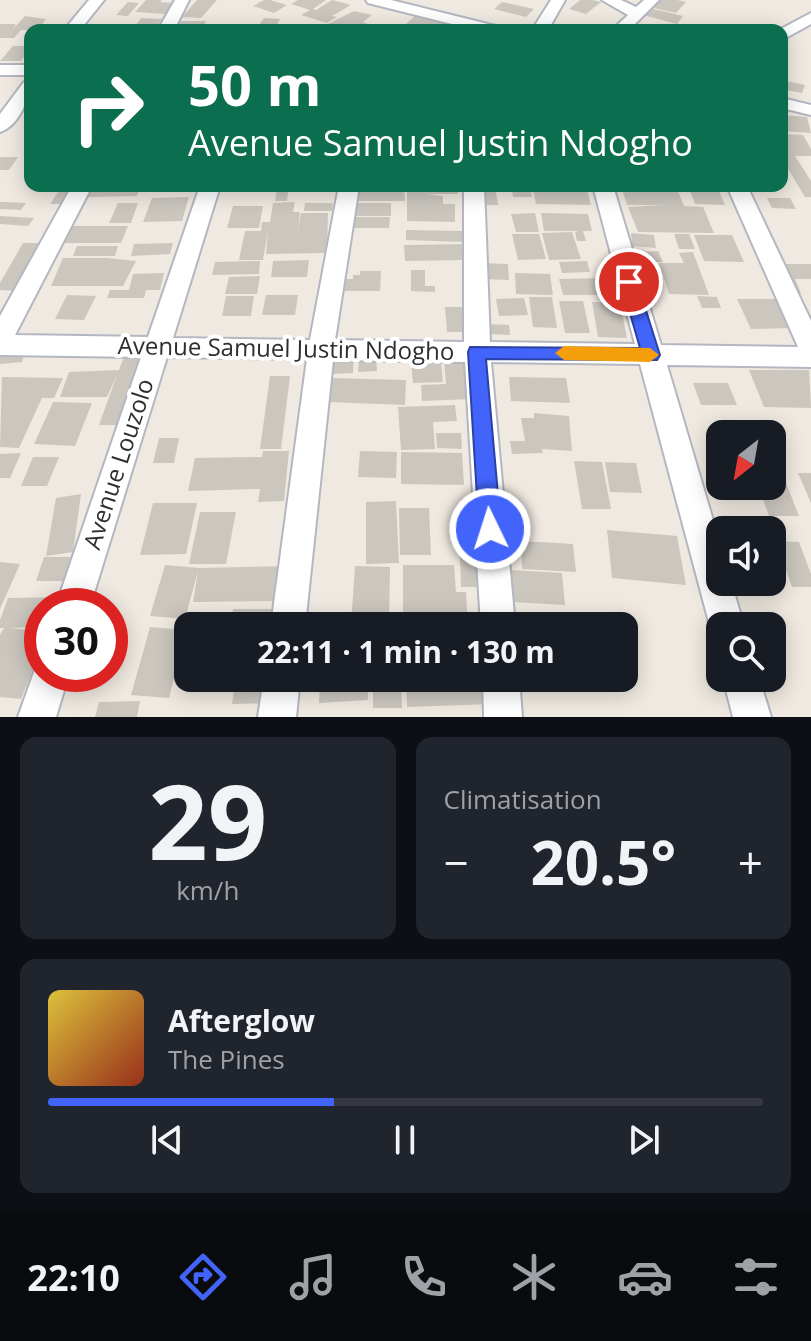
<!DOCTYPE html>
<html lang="fr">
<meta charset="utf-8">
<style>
:root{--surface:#171b24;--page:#20242c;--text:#f1f3f6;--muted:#9ea1a6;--line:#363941;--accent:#4264fb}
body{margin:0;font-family:"Open Sans",sans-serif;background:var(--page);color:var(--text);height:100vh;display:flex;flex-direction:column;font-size:30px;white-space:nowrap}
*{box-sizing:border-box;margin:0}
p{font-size:26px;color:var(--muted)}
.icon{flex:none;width:44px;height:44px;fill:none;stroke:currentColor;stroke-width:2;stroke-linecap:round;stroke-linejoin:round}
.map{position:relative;height:717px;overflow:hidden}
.sheet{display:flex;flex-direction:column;gap:20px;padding:20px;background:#0d0f14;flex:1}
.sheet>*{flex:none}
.guide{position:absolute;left:24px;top:24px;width:764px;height:168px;border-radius:16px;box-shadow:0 4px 20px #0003;background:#0b6e4f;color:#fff;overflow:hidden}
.needle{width:52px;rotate:211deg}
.fabs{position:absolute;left:706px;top:420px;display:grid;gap:16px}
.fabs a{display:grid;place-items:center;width:80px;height:80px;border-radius:16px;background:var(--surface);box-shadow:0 4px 20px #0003;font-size:40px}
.speed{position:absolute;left:24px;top:588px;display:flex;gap:16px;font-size:40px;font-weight:700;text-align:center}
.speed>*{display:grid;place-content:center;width:104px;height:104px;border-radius:50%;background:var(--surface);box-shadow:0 4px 20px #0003;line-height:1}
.speed .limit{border:12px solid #d22;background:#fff;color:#111}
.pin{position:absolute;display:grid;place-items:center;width:68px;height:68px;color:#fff;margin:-34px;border:4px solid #fff;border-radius:50%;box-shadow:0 2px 8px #0007}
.me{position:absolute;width:88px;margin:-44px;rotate:356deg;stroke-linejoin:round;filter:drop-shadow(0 0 6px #0008)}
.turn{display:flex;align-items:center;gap:28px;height:168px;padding:0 32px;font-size:36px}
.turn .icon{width:104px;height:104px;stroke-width:2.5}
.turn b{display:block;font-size:56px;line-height:68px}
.big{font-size:60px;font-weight:700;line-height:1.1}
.sheet .widget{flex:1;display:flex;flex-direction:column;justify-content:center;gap:12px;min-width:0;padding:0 28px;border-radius:16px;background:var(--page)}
.sheet .dial{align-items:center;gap:0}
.dial b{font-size:104px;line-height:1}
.song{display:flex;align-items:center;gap:24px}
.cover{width:96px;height:96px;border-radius:12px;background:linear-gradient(135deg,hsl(50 70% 55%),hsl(10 70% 35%))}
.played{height:8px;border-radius:4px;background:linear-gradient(90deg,var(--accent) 40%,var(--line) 40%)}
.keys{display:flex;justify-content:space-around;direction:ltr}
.heat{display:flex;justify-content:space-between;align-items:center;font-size:44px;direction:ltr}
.sheet .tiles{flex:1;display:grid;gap:20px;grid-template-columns:1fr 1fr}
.widget:last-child{grid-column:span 2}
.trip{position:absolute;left:174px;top:612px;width:464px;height:80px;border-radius:16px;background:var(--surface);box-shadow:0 4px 20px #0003;font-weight:700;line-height:80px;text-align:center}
.tab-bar{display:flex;height:128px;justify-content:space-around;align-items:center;background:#090b0e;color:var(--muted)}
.tab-bar .icon{width:56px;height:56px}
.tab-bar .current{color:var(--accent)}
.tab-bar b{font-size:36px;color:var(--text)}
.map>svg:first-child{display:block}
.building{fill:#cbc7bf}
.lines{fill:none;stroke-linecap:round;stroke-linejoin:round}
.minor-casing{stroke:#b4b7c1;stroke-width:4}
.minor{fill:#fff;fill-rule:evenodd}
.route{fill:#4264fb;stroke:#2b41a3;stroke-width:2}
.slow{fill:#f59e0b}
.labels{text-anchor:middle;stroke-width:8;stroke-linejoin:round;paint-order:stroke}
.street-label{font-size:24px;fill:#2e2e2e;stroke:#fff}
</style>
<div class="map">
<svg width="811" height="717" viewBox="0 0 811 717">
<rect width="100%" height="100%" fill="#efe9e1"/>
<path class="building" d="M146 0H162L160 2 176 3 165 14 135 12Z
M197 0H217L201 18 182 17Z
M264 0H270L287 5 274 13 253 6Z
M298 0H326L313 9 316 10 332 0 351 5 332 16 337 17 327 23 301 15 310 10 291 4Z
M580 0H592L601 2 586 14 569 9Z
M661 0H677L686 2 676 13 654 8Z
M128 2 139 3 128 16 116 15Z
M502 2 534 9 526 17 494 9Z
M650 8 683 16 677 24 643 15Z
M354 11 372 15 363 22 368 24 360 30H341L326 25Z
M25 16 46 19 38 30H21L14 38H0V24H16L12 30Z
M415 16 467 29V30H448L426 24 420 30H399Z
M141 18 162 19 154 30H132Z
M264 18 280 19 274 30H255Z
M181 21H206L202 30H176Z
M13 46H30V49L21 61H0Z
M782 80 805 85 802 93 782 89Z
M782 115 807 117 811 133 782 131Z
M782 134 803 135 811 149V156H795L811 181V197H805L782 159Z
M0 157H18L9 170H0Z
M62 186 72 187 60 204H50Z
M93 186H141L137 196 88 197Z
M351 186H404L405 201H351Z
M407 186H458V194H427L443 196V204H455V222L407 221Z
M477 186H495L498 205H479Z
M511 186H530L532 197H513Z
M621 186H676L684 206 703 207 714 233 638 232 628 207 664 205H627Z
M688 186H717L725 205 695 204Z
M277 187H289L287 201H275Z
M537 187H581L587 190 591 205 536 204 533 189Z
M189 197 182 221 143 222 152 198Z
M767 198H790L796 209 772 208Z
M0 202H5L26 203 21 210 0 209Z
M295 202 293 212H300L298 231 301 213H328L327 253 266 254 268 231 263 260H239L245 231H261L262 222H270L273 203Z
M118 203H138L131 223H109Z
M305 203H333L332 211H304Z
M354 203H391V216H353Z
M233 206H263L259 228H227Z
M535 213 539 232H516L511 214Z
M541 213 588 214 592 231H583L586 241H577L575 232 578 231H544Z
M0 216 34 218 28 226 0 224Z
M354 217H390L389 228H353Z
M72 226H128L121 243H63Z
M406 230 463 231 464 242 406 240Z
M572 232 581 259 549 260 542 233Z
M631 233 654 235 656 248 632 246Z
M512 234H539L546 259 518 260Z
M674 234H689L695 249H679Z
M694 235H732L744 262 704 261Z
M23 243H43L17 291 0 290V283Z
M173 243 170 254 131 256 134 244Z
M465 244 467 260 405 261 404 245Z
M77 246H118L115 256H73Z
M658 251 663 262H642L638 252Z
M693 252 709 295 669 294 659 263H684L679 253Z
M63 258H107L136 261 123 286H51Z
M309 260 307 277H271L273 261Z
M260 261 259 274 212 275 215 262Z
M587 261 590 272 562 273 559 262Z
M482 263 508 264 509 280 483 279Z
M637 264 653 265 661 289H645Z
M779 264H811V279H795L801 293 792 292Z
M411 270H425V286H435V292L411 291Z
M360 271H381L380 291H343L344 279H353V275H360Z
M164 273 160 290H146L144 298H107L110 290H129L133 274Z
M515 273 550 274 553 295 516 294Z
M260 276 257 294H225L229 277Z
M603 278 607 295H563L559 279Z
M67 295 96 296 84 320 55 319Z
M266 295H298L295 315H262Z
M226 296H254L251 316H222Z
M697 296 717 297 721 308H702Z
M529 297H552L557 328 533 327Z
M524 298 528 315 499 316 496 299Z
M737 299H779L794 328 751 329Z
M559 301H583L590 333H565Z
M592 302 620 303 627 338 598 337Z
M445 307H464L466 332H447Z
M487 324 509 325 510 335 487 334Z
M25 352 22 362 0 364V353Z
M125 354H143L119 425H99L117 375 107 397H60L69 372 119 370Z
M354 355 353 373 333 374 334 356Z
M376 358 377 371 358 372 359 359Z
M467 360 472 399 422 401 421 385 446 384 444 361Z
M441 362 443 382 413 383 411 363Z
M749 370H809L811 408 764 407Z
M270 376H290L281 449H260Z
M2 377 63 378 54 398H42L19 448 0 447Z
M509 377 566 378 570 403 511 401Z
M330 378 406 380 405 405 327 402Z
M693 383H728L737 405H701Z
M53 402 92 403 75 446 34 444Z
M455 405 457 421 433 422 435 449 401 450 398 407Z
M534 413 569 416 572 451 542 449 543 453 512 454 510 441H525L521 418H534Z
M436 433H461L462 449 437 448Z
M159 438H179L174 463H153Z
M263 451H289L284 501 258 502 260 489 188 491 195 458 262 457Z
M360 451 397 452 396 478 358 477Z
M401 452 462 453 464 485 401 484Z
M21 453 10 478H0V454Z
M33 457H59L47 486H21Z
M772 460H777L799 516H769L758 486H772Z
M574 461 602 462 611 509H582Z
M605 462 636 463 642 493 610 492Z
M798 473H811V503Z
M81 494 73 552 46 556 56 498Z
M396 501 399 563 366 564V502Z
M153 503H197L186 554 140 555Z
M399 508H429L431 555H400Z
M200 512H236L226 564H189Z
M607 530 677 536 686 585 612 578Z
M521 541 573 544 576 572 522 569Z
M776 541 799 542 811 574V587H792Z
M44 557H71L63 581H36Z
M460 557H487L489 587H461Z
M0 562 20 564 0 609Z
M165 565 199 568 289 566 285 601 193 602 198 571 185 619 150 616Z
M403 565H454L456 592H466L468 626H403Z
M355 566 390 567 389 625 351 624Z
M511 570 562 573 565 605 512 602Z
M65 597 62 606H42V627L9 628 42 631V648L21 699 0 697V635L4 628H0V620L8 598Z
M233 609H282L280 626H231Z
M150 627 186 630 169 698 131 695Z
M320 678H368V700L319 703Z
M373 678H401L402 708H373Z
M457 678 458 686 490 685 492 704 407 707 406 680Z
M273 681 271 703 232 704 235 682Z
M140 701 137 717H95L99 702Z"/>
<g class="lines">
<defs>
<path id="minor" d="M89 0H104L80 30H64Z
M175 0H189L174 30H158Z
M366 0H391L500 27 503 30H476L368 3Z
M551 0H565L548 30H532Z
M602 0H621L636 7 644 0H659L629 30H612L628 15Z
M811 13V24L782 40V30H779Z
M0 65H30V75H0Z
M30 81C30 98 19 126 0 132V114L24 82Z
M782 98 811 105V115L782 108Z
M72 186H92L15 335 148 337 200 186H220L173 338 310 340 339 186H359L335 340 464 342V186H484L490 342 635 344 593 186H613L661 345 798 347 727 186H747L811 321V367L667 365 720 544V582H731L744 626H720V640L715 638 710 626 640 364 491 362 515 626H481L465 362 333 360 305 626H271L307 359 167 357 90 606H56L141 357 0 355V316Z
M42 660V674H69L56 717H18L38 661Z
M264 678H300L296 717H258Z
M483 678H519L522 717H484Z
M723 678H759L771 717H733Z"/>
</defs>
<use href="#minor" class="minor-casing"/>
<use href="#minor" class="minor"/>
</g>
<path class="route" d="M629 277 637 282 660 355 657 360 486 359 501 529 498 537 490 540 482 537 479 529 468 352 470 347 640 348 621 282Z"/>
<path class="slow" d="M564 346 650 348 659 355 650 362 564 360 555 353Z"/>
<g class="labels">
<g class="street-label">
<text transform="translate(286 349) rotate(1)" y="8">Avenue Samuel Justin Ndogho</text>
<text transform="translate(119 464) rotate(-72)" y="8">Avenue Louzolo</text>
</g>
</g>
</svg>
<div class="fabs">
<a><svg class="needle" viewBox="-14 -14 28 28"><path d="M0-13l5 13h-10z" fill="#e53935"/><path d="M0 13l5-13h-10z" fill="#9ea1a6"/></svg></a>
<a><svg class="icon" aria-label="sound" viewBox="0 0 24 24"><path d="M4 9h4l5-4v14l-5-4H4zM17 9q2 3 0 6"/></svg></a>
<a><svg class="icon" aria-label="search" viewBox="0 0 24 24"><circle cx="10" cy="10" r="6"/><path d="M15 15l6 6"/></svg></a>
</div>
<div class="speed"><div class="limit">30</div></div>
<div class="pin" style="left:629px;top:282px;background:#d93025"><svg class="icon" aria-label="arrive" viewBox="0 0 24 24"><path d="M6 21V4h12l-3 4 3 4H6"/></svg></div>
<svg class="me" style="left:490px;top:529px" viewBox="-20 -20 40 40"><circle r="17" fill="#4264fb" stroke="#fff" stroke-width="3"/><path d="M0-11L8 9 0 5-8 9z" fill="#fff"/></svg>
<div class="trip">22:11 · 1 min · 130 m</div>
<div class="guide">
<div class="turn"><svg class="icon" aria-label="right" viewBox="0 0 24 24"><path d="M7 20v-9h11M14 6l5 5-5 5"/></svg><div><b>50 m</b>Avenue Samuel Justin Ndogho</div></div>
</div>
</div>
<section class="sheet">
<div class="tiles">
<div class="widget dial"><b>29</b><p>km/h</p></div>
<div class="widget"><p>Climatisation</p>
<div class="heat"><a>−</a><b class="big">20.5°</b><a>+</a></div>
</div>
<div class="widget">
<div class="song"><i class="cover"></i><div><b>Afterglow</b><p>The Pines</p></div></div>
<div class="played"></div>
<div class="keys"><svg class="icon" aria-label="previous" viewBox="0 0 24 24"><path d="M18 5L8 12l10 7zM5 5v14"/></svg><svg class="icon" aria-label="pause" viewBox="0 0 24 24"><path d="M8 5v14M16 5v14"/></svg><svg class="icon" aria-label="next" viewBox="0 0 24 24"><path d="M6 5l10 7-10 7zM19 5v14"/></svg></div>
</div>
</div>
</section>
<nav class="tab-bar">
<b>22:10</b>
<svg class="icon current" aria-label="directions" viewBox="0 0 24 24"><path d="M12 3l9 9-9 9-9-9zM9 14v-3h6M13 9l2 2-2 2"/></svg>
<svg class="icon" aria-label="music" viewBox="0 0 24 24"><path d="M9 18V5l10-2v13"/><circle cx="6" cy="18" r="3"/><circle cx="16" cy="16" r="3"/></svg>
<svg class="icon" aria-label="phone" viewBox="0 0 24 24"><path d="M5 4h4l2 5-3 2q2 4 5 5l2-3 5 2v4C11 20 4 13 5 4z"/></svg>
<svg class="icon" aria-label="climate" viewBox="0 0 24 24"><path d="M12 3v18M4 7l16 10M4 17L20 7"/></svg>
<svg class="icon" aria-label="car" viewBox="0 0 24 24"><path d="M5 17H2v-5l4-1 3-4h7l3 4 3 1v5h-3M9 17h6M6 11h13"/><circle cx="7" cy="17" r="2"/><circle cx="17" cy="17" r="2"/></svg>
<svg class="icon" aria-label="filters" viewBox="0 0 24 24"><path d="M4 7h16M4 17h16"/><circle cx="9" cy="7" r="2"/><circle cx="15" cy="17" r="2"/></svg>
</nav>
